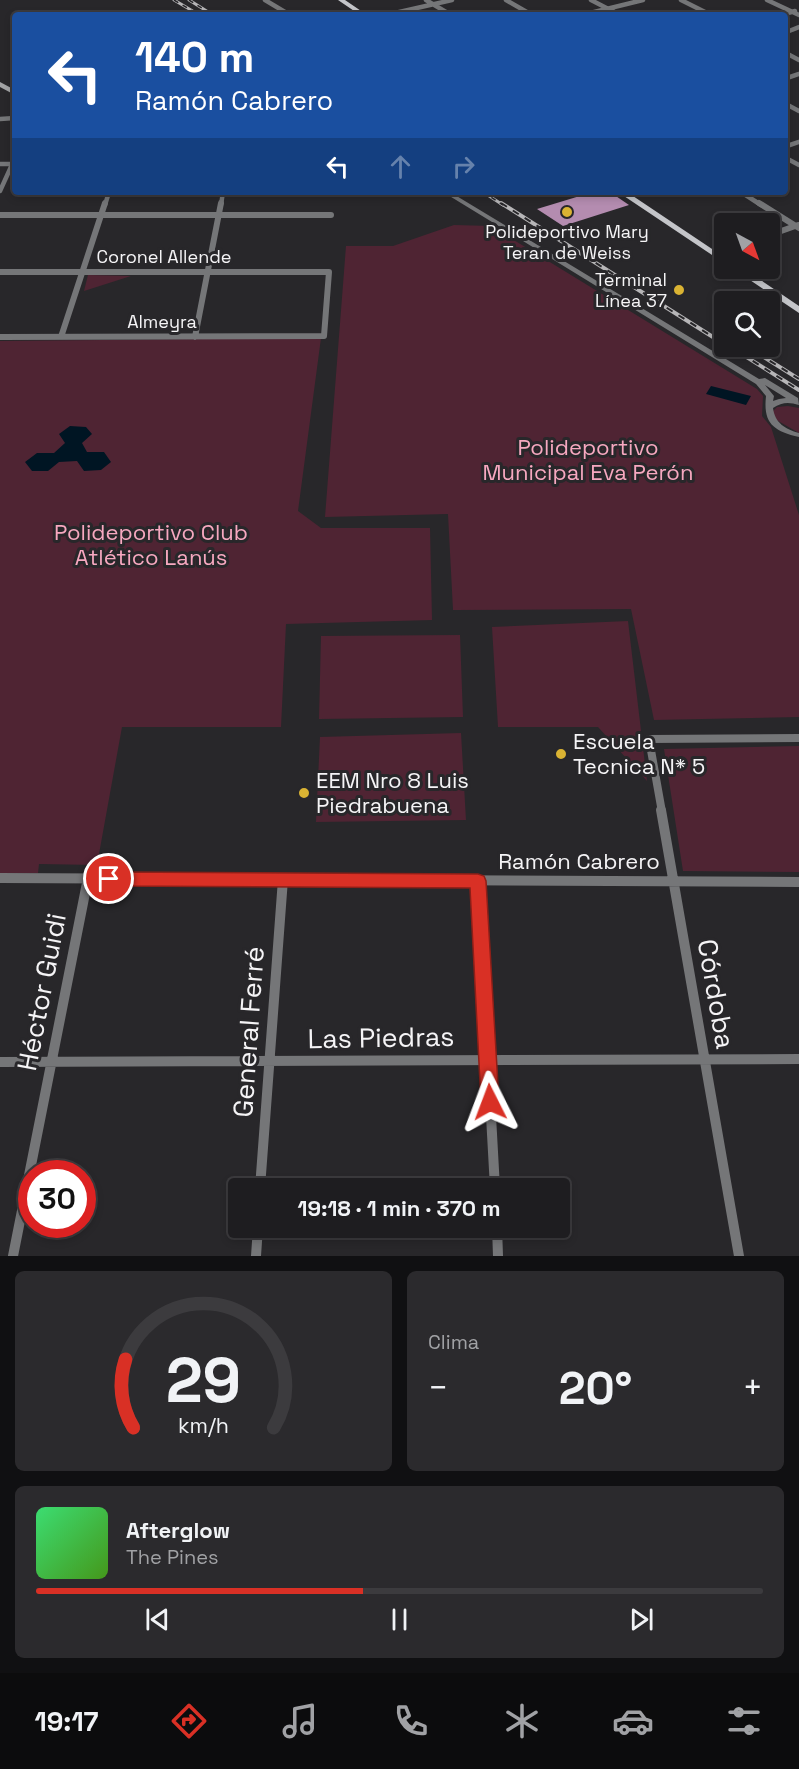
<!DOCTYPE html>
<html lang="es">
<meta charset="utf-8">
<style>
:root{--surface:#1e1d20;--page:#2b2a2d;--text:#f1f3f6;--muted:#a1a2a5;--line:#3c3b3e;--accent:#d93025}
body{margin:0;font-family:"Space Grotesk",sans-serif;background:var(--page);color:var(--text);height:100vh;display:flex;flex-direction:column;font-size:22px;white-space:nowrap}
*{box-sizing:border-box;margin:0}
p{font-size:20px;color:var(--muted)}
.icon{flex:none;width:33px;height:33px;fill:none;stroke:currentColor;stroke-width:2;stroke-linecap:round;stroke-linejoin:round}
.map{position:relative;height:1256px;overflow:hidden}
.side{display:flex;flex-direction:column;gap:15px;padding:15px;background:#101012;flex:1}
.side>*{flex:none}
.banner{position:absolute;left:12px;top:12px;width:776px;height:183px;border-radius:6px;box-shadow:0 3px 9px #0003,0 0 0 2px var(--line);background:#1a4fa0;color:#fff;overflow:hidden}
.needle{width:39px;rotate:139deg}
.fabs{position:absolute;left:714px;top:213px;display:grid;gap:12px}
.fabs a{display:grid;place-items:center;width:66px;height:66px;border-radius:6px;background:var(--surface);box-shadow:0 3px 9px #0003,0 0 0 2px var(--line);font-size:30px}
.speed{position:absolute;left:18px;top:1160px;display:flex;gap:12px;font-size:30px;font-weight:700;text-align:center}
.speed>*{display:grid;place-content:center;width:78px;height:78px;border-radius:50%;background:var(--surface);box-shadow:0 3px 9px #0003,0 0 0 2px var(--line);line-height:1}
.speed .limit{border:9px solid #d22;background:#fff;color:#111}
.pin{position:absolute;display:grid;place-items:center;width:51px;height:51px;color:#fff;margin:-26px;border:3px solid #fff;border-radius:50%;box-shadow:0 2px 6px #0007}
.me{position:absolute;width:66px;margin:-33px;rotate:357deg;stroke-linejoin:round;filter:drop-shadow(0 0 4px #0008)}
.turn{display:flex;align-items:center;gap:21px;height:126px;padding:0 24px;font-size:27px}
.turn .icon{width:78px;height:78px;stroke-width:2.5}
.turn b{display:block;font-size:42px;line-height:51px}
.lanes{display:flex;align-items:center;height:57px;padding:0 24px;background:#0003;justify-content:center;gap:30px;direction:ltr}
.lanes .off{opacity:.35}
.big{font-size:45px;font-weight:700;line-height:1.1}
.side .card{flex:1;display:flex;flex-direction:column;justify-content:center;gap:9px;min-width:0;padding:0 21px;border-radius:9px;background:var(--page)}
.side .dial{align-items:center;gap:0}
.dial svg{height:156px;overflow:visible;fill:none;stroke:var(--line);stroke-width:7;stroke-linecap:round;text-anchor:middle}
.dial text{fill:var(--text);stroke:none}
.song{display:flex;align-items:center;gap:18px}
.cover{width:72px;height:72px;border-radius:9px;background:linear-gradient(135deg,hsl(140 70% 55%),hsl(100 70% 35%))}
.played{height:6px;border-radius:3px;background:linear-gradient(90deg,var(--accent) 45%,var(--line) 45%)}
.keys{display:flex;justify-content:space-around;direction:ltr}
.heat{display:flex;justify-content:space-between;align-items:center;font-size:33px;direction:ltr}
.side .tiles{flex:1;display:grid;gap:15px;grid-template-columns:1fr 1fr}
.card:last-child{grid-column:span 2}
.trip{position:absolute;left:228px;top:1178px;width:342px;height:60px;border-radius:6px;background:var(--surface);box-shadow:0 3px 9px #0003,0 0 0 2px var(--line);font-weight:700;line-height:60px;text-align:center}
.tab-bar{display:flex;height:96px;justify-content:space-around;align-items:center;background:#0c0c0d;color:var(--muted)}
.tab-bar .icon{width:42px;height:42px}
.tab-bar .current{color:var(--accent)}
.tab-bar b{font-size:27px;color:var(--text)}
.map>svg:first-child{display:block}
.green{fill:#4f2433}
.water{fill:#001523}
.building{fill:#b48cb0}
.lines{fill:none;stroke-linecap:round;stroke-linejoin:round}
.minor-far3{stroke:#757678;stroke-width:4.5}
.minor-far2{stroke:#757678;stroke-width:6}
.minor-far1{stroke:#757678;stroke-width:8}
.minor{stroke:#757678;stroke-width:10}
.tertiary{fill:#757678;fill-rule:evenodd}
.secondary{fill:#a2a3a5;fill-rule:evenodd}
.primary{fill:#c4c5c9;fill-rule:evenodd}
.rail-far1-casing{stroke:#b6b5b7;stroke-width:3}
.rail-casing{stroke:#b6b5b7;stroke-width:4}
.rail-far1{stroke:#28272a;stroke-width:1.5;stroke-dasharray:5;stroke-linecap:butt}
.rail{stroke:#28272a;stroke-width:2;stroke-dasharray:7;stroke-linecap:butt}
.route{fill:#d93025;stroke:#8d1f18;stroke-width:1.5}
.poi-dot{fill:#dab333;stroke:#28272a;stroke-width:2}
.labels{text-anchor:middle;stroke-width:6;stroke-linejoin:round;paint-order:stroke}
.far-poi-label{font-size:18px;fill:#f5f4f6;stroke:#28272a}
.far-street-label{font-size:18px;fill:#f5f4f6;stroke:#28272a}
.park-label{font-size:22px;fill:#f7a8c0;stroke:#28272a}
.poi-label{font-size:22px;fill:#f5f4f6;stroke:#28272a;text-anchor:start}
.street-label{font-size:22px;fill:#f5f4f6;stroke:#28272a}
.near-street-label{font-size:27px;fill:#f5f4f6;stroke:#28272a}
</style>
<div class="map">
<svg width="799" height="1256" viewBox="0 0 799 1256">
<rect width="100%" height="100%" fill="#28272a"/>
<path class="green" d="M454 225 491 226 757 389 763 396 762 416 771 427 799 515V717L654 720 631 609 453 610 448 514 325 517 346 246H393Z
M88 275 131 276 84 291Z
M321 338 298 511 321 528H430L432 620 286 624 281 727H122L97 865 39 864 38 873H0V341Z
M788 406 799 408V433L773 418 772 412 777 407Z
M628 621 647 781 598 727H498L492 627Z
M460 635 463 717 319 719 321 636Z
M461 733 466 820 316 822 320 737Z
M799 746V872L683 871 664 749Z"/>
<path class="water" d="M711 386 751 396 746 405 706 394Z
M70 426 86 427 92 434 82 443 87 452H104L111 462 101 470 84 471 77 461 59 462 48 471H32L25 462 37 453H54L65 443 59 434Z"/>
<path class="building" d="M593 192H610L629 205 563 226 537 209Z"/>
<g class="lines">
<path class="minor-far3" d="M265 0 290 15
M426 0 451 15
M506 0 532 15
M591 0 620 15
M681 0 711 15
M767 0 799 15
M386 15 452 0
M582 15 643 0
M781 15 795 11
M784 33 799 27
M784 52 799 60
M784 79 799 74
M784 103 799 111
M0 119 15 118
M784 147 799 142
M784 157 799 165
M0 164H15
M0 191 15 158
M741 192 761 205
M635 194 642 192
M105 205 109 192
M221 205 223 192"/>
<path class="minor-far2" d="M759 203 799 228
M0 215H331
M770 235 798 225
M715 254 724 251
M0 272H329L324 336 0 337
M61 337 105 203
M195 337 221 203"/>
<path class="minor-far1" d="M662 812 649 739 799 738"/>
<path class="minor" d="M661 810 739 1256
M0 878 799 882
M478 881 495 1188
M0 1062 799 1059
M260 1188 283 879
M497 1227 498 1256
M13 1256 88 878
M256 1256 258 1227"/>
<path class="tertiary" d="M443 192H450L759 379 765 378 798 398 799 405C789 402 782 402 773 408 775 423 785 429 799 433V437C773 431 763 423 766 396L756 384ZM765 385 786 398 779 399 773 401 774 396Z"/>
<path class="secondary" d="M0 82 15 90V95L0 87Z"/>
<path class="primary" d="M338 0H345L367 15H360Z
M618 192H627L724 257V263Z
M732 268H743L799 306V313Z"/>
<defs>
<path id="rail-far1" d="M174 0 196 13
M189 0 213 15
M483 192 503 205"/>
<path id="rail" d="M501 203 724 344
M729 346 799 390
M746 346 799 379"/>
</defs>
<use href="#rail-far1" class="rail-far1-casing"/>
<use href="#rail" class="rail-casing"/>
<use href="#rail-far1" class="rail-far1"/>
<use href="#rail" class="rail"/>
</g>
<path class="route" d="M109 872 478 874 484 876 486 881 499 1102 497 1108 490 1111 484 1108 481 1102 470 888 109 886 104 883 101 879 104 874Z"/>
<g class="poi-dot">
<circle cx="567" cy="212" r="6"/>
<circle cx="679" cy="290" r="6"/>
<circle cx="561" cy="754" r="6"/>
<circle cx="304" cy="793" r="6"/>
</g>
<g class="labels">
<g class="far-poi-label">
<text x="567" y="238">Polideportivo Mary<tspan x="567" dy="21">Teran de Weiss</tspan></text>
<text x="667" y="286" text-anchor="end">Terminal<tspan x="667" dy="21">Línea 37</tspan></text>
</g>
<g class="far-street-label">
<text x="164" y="263">Coronel Allende</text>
<text x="162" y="328">Almeyra</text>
</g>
<g class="park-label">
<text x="588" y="455">Polideportivo<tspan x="588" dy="25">Municipal Eva Perón</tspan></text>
<text x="151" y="540">Polideportivo Club<tspan x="151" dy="25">Atlético Lanús</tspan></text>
</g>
<g class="poi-label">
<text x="573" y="749">Escuela<tspan x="573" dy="25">Tecnica N* 5</tspan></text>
<text x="316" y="788">EEM Nro 8 Luis<tspan x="316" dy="25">Piedrabuena</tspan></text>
</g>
<g class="street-label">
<text x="579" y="869">Ramón Cabrero</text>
</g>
<g class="near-street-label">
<text transform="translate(42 992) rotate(-79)" y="9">Héctor Guidi</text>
<text transform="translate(716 994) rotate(80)" y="9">Córdoba</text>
<text transform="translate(249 1032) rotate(-86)" y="9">General Ferré</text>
<text transform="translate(381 1038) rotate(-1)" y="9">Las Piedras</text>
</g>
</g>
</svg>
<div class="fabs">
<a><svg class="needle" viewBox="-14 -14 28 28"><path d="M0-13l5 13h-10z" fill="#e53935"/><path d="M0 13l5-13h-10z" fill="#a1a2a5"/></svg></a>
<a><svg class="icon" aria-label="search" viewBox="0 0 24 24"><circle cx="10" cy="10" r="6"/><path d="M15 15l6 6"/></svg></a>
</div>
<div class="speed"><div class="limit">30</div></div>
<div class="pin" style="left:109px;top:879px;background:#d93025"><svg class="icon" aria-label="arrive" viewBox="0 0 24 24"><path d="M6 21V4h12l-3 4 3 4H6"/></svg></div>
<svg class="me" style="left:490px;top:1102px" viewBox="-20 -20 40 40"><path d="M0-17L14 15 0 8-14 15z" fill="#d93025" stroke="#fff" stroke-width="4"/></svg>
<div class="trip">19:18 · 1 min · 370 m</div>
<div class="banner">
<div class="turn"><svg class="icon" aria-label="left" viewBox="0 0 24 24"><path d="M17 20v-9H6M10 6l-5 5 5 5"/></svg><div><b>140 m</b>Ramón Cabrero</div></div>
<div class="lanes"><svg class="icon" aria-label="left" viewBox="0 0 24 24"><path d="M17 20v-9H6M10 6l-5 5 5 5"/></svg><svg class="icon off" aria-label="ahead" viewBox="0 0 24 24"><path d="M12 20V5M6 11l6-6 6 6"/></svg><svg class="icon off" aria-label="right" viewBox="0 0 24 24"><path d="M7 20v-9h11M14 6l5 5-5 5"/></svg></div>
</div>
</div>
<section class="side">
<div class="tiles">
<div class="card dial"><svg viewBox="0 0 100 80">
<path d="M14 69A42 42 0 1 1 86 69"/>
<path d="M14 69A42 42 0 0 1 10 34" stroke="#d93025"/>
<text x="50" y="56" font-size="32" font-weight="700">29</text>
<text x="50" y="72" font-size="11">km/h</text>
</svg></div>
<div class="card"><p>Clima</p>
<div class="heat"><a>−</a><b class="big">20°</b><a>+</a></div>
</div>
<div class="card">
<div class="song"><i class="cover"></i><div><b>Afterglow</b><p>The Pines</p></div></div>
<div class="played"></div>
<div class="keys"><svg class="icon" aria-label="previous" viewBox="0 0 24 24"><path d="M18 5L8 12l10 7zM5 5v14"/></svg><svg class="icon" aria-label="pause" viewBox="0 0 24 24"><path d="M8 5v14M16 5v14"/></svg><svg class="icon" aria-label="next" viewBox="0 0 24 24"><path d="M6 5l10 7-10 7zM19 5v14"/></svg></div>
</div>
</div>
</section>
<nav class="tab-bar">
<b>19:17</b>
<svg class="icon current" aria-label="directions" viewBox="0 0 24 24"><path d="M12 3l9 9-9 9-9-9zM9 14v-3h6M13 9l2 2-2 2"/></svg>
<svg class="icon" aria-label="music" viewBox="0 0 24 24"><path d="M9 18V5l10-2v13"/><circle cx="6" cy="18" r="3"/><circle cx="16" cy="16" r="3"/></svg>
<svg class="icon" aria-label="phone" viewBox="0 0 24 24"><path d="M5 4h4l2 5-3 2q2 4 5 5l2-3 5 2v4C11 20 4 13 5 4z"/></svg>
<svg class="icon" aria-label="climate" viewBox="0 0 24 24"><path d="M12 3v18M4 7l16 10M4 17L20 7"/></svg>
<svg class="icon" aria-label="car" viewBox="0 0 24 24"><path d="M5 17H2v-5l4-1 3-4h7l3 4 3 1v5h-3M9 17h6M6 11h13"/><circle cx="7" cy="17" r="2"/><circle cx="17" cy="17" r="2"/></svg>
<svg class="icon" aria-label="filters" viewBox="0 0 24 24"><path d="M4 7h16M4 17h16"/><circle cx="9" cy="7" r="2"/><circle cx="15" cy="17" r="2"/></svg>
</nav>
